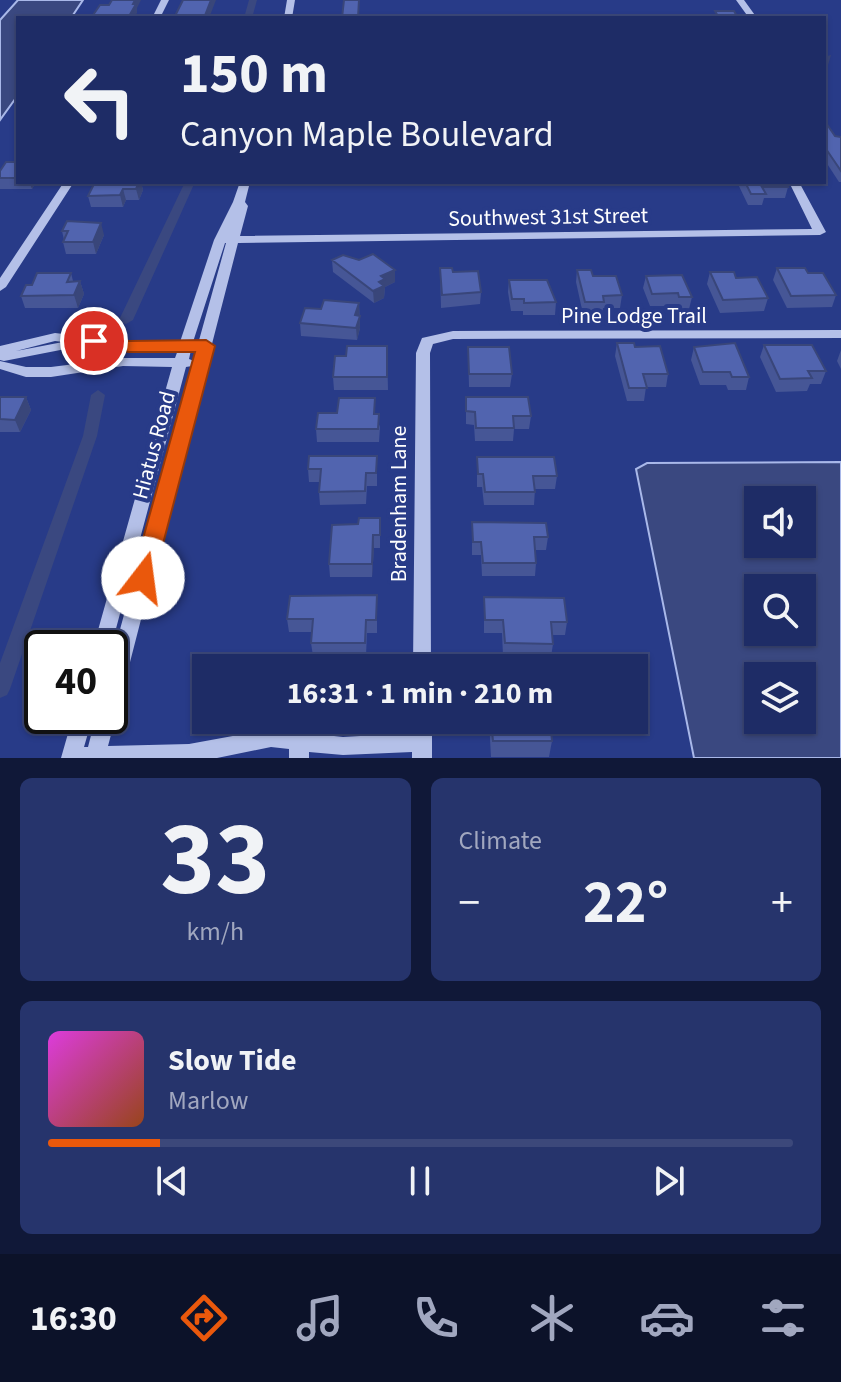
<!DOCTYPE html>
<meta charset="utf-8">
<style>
:root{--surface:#1e2c66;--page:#26346c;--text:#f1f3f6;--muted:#a1a7bf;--line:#3c487a;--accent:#ea580c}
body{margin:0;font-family:"Source Sans 3",sans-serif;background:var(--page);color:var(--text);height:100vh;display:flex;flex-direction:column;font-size:30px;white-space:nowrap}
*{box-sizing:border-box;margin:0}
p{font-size:26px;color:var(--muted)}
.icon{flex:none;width:44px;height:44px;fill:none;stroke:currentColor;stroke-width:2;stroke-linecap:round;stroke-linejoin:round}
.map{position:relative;height:758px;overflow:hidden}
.sheet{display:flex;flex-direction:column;gap:20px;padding:20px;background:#101838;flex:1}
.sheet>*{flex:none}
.hud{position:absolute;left:16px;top:16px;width:810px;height:168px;border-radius:0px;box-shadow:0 2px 6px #0004,0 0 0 2px var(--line);background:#1e2c66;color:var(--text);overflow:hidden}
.buttons{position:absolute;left:744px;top:486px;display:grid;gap:16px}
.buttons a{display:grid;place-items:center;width:72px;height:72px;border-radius:0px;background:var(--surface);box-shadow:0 2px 6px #0004,0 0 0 2px var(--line);font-size:40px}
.speed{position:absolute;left:24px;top:630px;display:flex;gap:16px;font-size:40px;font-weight:700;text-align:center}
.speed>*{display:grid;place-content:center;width:104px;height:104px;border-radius:50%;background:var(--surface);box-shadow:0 2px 6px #0004,0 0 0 2px var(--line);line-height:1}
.speed .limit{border:4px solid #111;border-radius:12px;background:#fff;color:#111}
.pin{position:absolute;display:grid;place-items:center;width:68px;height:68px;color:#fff;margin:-34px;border:4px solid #fff;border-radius:50%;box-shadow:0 2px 8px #0007}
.me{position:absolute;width:88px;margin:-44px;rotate:15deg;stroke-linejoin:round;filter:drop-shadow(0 0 6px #0008)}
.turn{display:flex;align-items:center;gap:28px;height:168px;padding:0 32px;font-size:36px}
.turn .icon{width:104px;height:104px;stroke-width:2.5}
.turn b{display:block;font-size:56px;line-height:68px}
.big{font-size:60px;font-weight:700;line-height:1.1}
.sheet .card{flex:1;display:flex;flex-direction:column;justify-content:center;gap:12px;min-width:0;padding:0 28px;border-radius:12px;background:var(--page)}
.sheet .dial{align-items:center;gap:0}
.dial b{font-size:104px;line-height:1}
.song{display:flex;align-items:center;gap:24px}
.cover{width:96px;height:96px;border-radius:12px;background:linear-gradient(135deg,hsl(300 70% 55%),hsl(20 70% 35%))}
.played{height:8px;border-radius:4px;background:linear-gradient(90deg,var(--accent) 15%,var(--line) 15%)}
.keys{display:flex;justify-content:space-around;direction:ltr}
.heat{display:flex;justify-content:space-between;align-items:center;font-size:44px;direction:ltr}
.sheet .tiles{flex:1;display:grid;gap:20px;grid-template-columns:1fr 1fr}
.card:last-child{grid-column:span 2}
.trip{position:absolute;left:192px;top:654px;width:456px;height:80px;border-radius:0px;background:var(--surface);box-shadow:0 2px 6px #0004,0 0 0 2px var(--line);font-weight:700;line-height:80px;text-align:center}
.tabs{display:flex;height:128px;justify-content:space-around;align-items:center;background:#0c1229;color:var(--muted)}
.tabs .icon{width:56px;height:56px}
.tabs .selected{color:var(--accent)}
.tabs b{font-size:36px;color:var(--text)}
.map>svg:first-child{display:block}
.water{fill:#3a4880;stroke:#a9b8e9;stroke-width:2;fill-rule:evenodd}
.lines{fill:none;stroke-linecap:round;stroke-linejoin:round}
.canal{fill:#3a4880;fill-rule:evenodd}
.minor{fill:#b4c0e8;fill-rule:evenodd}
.wall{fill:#465696}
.shaded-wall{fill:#39467a}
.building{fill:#5164af;stroke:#39467a;stroke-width:2}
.route{fill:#ea580c;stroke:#983908;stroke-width:2}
.labels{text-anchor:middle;stroke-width:8;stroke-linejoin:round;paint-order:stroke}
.street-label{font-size:22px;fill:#fff;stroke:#283b88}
</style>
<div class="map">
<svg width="841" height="758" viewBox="0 0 841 758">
<rect width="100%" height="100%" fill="#283b88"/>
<path class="water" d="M18 0H83L71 18H18V95L0 120V20Z
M841 462V758H694L636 469 647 463ZM758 500H802V544H758ZM758 588H802V632H758ZM758 676H802V720H758Z"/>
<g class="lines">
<path class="canal" d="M249 0H257L252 18H244Z
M185 182H195L133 320 126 324 121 323 119 320Z
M98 390 105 395 97 436 10 689 7 695 0 698V663L83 436 91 395Z"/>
<path class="minor" d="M161 0H169L160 18H152Z
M287 0H295L292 18H284Z
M736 0H744L757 18H749Z
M64 182H74L6 287 0 291V278Z
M240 182H250L245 202 248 206 240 236 812 229 789 182H799L826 232 820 235 238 243 120 701 117 707 112 709 116 716 108 746 189 744 271 729 343 737 412 733V720H432V758H412V752L343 755 309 752V758H289V749L271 747 217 758H61L73 716H93L84 747H88L96 716H110V666L192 366 186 367 110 651V648H93L172 367 123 366 51 377H26L0 369V361L26 367H51L123 358H175L178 350H129L86 345 4 361 0 360V346L55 333 129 342H180L214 240 233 202ZM225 243H226L198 344 193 342ZM55 341 63 342 16 351ZM197 349 194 361 189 359 191 350Z
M841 330V338L453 339 433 344 430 353 431 668H413L416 353 422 338 453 331Z"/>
</g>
<path class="wall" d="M824 120 835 136 841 137V182H839L824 159Z
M18 162V182H36L32 189H0V171Z
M95 182H141L143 190 139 200H126L123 207H91L88 196Z
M737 182H786L788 187 785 198H764L762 205H748Z
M67 221 104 235 96 254H66L63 242 64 240 62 231Z
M332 260 395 282 385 287 384 298 374 303 333 272Z
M440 268 453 272 481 292 480 304 441 308Z
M777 268 808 273 836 295 832 307 787 308 773 280Z
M577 270 593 276 622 295 620 308H603L602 314H583L576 282Z
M710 272 736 278 768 298 764 311 720 313 707 284Z
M71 273 73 281H80L84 294 78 308H25L21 296 32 285Z
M646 276 692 297 689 309 677 310 675 306H650L643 288Z
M509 280 556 302 555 315H523V311H511L508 292Z
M359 303 360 328 357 340 301 336 300 323 321 309Z
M617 343 635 347 668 374 666 387H646L644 401H627L615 356Z
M764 345 826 371 821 384H810L807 391 776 392 760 357Z
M387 346 388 390H334L333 377 346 356Z
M468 347 512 374 510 387H469Z
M694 347 749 377 746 390H728L726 385H700L691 360Z
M841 350V369L837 361Z
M0 397H26L31 410 20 432H0Z
M466 397 531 416 529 429H514L513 441H475L474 425 466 424Z
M337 413 375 414 380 427 379 442H317L316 429Z
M477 457 557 476 555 489H535L534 505H484L482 487H477Z
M308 469H377V486H367L366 504 320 505 319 492 320 482H309Z
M380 518V548H374L372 577H330L329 564 358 524Z
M472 522 548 537 546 550H535L536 563 535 576H482L481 555H472Z
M377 595V633H367L366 656H313L311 643 312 632H289L287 619Z
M484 597 567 622 565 635H552L553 644 551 657 503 656 502 633H484Z
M475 720H581L578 734H551L552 741 549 757H491L489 721Z"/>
<path class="shaded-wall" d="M135 0H141L137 8V13L134 18H128Z
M211 0H216L209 18H204Z
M831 55 828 65 824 66V57Z
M29 182H36L32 189Z
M139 182H141L143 190 139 200 136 189Z
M123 189 126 200 123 207 120 195Z
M101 223 104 235 96 254 93 242Z
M395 270V282L385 287 384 298 374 303 373 291 381 276Z
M80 281 84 294 78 308 74 295Z
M359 303 360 328 357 340 355 315Z
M26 397 31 410 20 432 15 420Z
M373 535 374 548 372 577V564Z"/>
<path class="building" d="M112 0H135L133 4H136L128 18H91L100 5H109Z
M183 0H211L204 18H174Z
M344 0H359L358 18H342Z
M715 11H734L738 18H719Z
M781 16H795L796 18H782Z
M824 120 835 136 841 137V171L824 146Z
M6 162H18V178H0V171Z
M95 182H139L136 189H123L120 195 88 196Z
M745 182H786L788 187H762L766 194H751Z
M67 221 101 223 93 242H63L68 231H62Z
M373 254 395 270 381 276 385 279 379 282 384 286 373 291 332 260 343 255 359 260Z
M440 268H452L453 272 478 271 481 292 442 295Z
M777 268H805L808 273H823L836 295 791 296Z
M577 270H591L593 276H616L622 295 603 296 604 302H585Z
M710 272H734L736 278 757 277 768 298 723 300Z
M37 273H71L67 282 80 281 74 295 21 296 26 285H32Z
M682 275 692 297H679L678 293 652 294 646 276Z
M509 280H547L556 302 524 303V299H512Z
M324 300 359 303 355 315 360 316 356 328 300 323 305 308 321 309Z
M617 343H634L635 347 660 346 668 374H643L647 388H629Z
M735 343 749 377H732L730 372H703L694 347Z
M764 345H812L826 371H808L812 378 780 379Z
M347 346H387V377H333L335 356H346Z
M468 347H509L512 374H469Z
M0 397H26L15 420 0 419Z
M466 397H528L531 416H513L514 428H476L475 412 466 411Z
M339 398H375L374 414H379L378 429H316L318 413H337Z
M309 456H377L376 473H366L365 491 319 492 321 469H308Z
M477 457H554L557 476H533L535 492H485L483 474H478Z
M359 518H380V535H373L372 564H329L332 525 358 524Z
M472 522 546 523 548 537H534L536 563H483L481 542H473Z
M377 595 376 620H366L365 643H311L313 619H287L290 596Z
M484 597 564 598 567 622H551L553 644 505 643 503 620H485Z
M491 720H550L552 741H493Z"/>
<path class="route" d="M94 335 129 341 206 340 215 346 154 578 151 585 143 587 135 585 132 578 195 352H129L87 344 85 341Z"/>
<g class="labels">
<g class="street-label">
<text transform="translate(548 216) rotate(-1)" y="8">Southwest 31st Street</text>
<text x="634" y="323">Pine Lodge Trail</text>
<text transform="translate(153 445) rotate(-75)" y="8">Hiatus Road</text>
<text transform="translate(398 504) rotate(-90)" y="8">Bradenham Lane</text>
</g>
</g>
</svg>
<div class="buttons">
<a><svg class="icon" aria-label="sound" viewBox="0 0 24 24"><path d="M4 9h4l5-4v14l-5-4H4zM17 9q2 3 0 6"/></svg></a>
<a><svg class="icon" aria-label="search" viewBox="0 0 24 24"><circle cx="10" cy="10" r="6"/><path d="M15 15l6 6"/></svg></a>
<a><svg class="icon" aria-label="layers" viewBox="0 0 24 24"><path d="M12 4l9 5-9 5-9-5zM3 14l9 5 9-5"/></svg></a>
</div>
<div class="speed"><div class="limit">40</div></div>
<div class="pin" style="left:94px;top:341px;background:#d93025"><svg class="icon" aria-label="arrive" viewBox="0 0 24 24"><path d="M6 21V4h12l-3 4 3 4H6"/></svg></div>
<svg class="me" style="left:143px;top:578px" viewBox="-20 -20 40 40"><circle r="19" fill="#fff"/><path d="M0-13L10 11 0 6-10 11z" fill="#ea580c"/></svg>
<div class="trip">16:31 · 1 min · 210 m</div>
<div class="hud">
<div class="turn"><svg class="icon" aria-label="left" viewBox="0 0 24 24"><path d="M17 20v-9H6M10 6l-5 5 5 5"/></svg><div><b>150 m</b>Canyon Maple Boulevard</div></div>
</div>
</div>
<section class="sheet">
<div class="tiles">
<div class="card dial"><b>33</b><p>km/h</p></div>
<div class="card"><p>Climate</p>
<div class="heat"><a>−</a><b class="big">22°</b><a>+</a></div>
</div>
<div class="card">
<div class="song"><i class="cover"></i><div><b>Slow Tide</b><p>Marlow</p></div></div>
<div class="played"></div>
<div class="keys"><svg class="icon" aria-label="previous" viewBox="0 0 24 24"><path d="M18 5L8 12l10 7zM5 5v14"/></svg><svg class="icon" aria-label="pause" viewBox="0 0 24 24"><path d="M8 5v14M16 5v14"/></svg><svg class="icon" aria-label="next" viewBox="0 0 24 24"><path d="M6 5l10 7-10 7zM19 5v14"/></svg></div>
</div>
</div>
</section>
<nav class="tabs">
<b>16:30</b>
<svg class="icon selected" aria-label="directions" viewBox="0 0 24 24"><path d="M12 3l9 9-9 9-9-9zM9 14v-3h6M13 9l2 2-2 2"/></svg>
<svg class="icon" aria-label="music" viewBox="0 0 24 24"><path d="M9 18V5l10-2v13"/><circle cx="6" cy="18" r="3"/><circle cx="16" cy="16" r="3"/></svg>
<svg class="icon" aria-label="phone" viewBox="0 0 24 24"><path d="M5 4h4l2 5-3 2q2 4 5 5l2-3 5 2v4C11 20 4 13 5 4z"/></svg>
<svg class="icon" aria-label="climate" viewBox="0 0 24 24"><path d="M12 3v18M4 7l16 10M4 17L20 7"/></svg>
<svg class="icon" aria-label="car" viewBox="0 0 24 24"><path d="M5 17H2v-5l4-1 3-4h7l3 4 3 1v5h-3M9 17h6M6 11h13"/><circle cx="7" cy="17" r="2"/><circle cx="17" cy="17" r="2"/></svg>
<svg class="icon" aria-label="filters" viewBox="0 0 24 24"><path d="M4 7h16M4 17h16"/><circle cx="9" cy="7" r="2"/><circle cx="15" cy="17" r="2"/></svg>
</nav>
